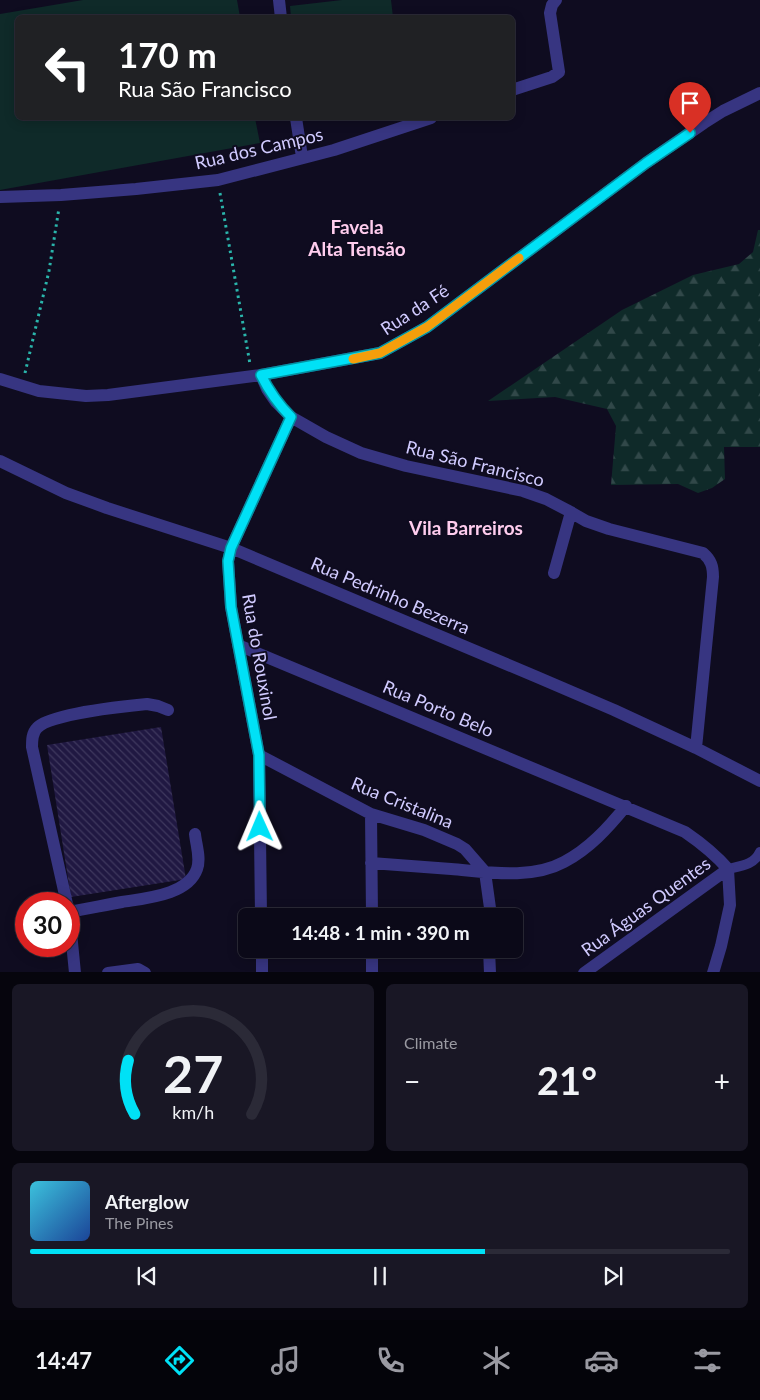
<!DOCTYPE html>
<meta charset="utf-8">
<style>
:root{--surface:#0b0918;--page:#191725;--text:#f1f3f6;--muted:#9a9aa2;--line:#2b2a37;--accent:#00e1f6}
body{margin:0;font-family:Lato,sans-serif;background:var(--page);color:var(--text);height:100vh;display:flex;flex-direction:column;font-size:19px;white-space:nowrap}
*{box-sizing:border-box;margin:0}
p{font-size:16px;color:var(--muted)}
.icon{flex:none;width:28px;height:28px;fill:none;stroke:currentColor;stroke-width:2;stroke-linecap:round;stroke-linejoin:round}
.map{position:relative;height:972px;overflow:hidden}
.sheet{display:flex;flex-direction:column;gap:12px;padding:12px;background:#06050d;flex:1}
.sheet>*{flex:none}
.hud{position:absolute;left:15px;top:15px;width:500px;height:105px;border-radius:8px;box-shadow:0 2px 12px #0003,0 0 0 1px var(--line);background:#202124;color:#fff;overflow:hidden}
.speed{position:absolute;left:15px;top:892px;display:flex;gap:10px;font-size:25px;font-weight:700;text-align:center}
.speed>*{display:grid;place-content:center;width:65px;height:65px;border-radius:50%;background:var(--surface);box-shadow:0 2px 12px #0003,0 0 0 1px var(--line);line-height:1}
.speed .limit{border:8px solid #d22;background:#fff;color:#111}
.pin{position:absolute;display:grid;place-items:center;width:42px;height:42px;color:#fff;margin:-51px -21px;border-radius:50% 50% 50% 0;rotate:-45deg;box-shadow:0 0 5px #0007}
.pin .icon{rotate:45deg}
.me{position:absolute;width:55px;margin:-28px;rotate:359deg;stroke-linejoin:round;filter:drop-shadow(0 0 4px #0008)}
.turn{display:flex;align-items:center;gap:18px;height:105px;padding:0 20px;font-size:22px}
.turn .icon{width:65px;height:65px;stroke-width:2.5}
.turn b{display:block;font-size:35px;line-height:42px}
.big{font-size:38px;font-weight:700;line-height:1.1}
.sheet .card{flex:1;display:flex;flex-direction:column;justify-content:center;gap:8px;min-width:0;padding:0 18px;border-radius:8px;background:var(--page)}
.sheet .dial{align-items:center;gap:0}
.dial svg{height:130px;overflow:visible;fill:none;stroke:var(--line);stroke-width:7;stroke-linecap:round;text-anchor:middle}
.dial text{fill:var(--text);stroke:none}
.song{display:flex;align-items:center;gap:15px}
.cover{width:60px;height:60px;border-radius:8px;background:linear-gradient(135deg,hsl(190 70% 55%),hsl(220 70% 35%))}
.played{height:5px;border-radius:2px;background:linear-gradient(90deg,var(--accent) 65%,var(--line) 65%)}
.keys{display:flex;justify-content:space-around;direction:ltr}
.heat{display:flex;justify-content:space-between;align-items:center;font-size:28px;direction:ltr}
.sheet .tiles{flex:1;display:grid;gap:12px;grid-template-columns:1fr 1fr}
.card:last-child{grid-column:span 2}
.trip{position:absolute;left:238px;top:908px;width:285px;height:50px;border-radius:8px;background:var(--surface);box-shadow:0 2px 12px #0003,0 0 0 1px var(--line);font-weight:700;line-height:50px;text-align:center}
.menu{display:flex;height:80px;justify-content:space-around;align-items:center;background:#04040a;color:var(--muted)}
.menu .icon{width:35px;height:35px}
.menu .on{color:var(--accent)}
.menu b{font-size:22px;color:var(--text)}
.map>svg:first-child{display:block}
.forest{fill:url(#forest-firs)}
.pitch{fill:#0f2a29}
.building{fill:url(#building-back-hatch)}
.lines{fill:none;stroke-linecap:round;stroke-linejoin:round}
.path{stroke:#2ab5ab;stroke-width:3;stroke-dasharray:2.5 4;stroke-linecap:butt}
.lane{stroke:#373581;stroke-width:10}
.street{stroke:#373581;stroke-width:12}
.route-casing{stroke:#0092a0;stroke-width:12}
.route{stroke:#00e1f6;stroke-width:9}
.slow{stroke:#f59e0b;stroke-width:9}
.labels{text-anchor:middle;stroke-width:4;stroke-linejoin:round;paint-order:stroke}
.street-label{font-size:18px;fill:#d1cbff;stroke:#0f0c20}
.neighbourhood-label{font-size:19px;font-weight:bold;fill:#ffcdee;stroke:#0f0c20}
</style>
<div class="map">
<svg width="760" height="973" viewBox="0 0 760 973">
<defs>
<pattern id="forest-firs" width="22" height="20" patternUnits="userSpaceOnUse" patternTransform="scale(1.25)"><rect width="22" height="20" fill="#0f2a29"/><path d="M5 1l3.5 6h-7zM16 11l3.5 6h-7z" fill="#314849"/></pattern>
<pattern id="building-back-hatch" width="6" height="6" patternUnits="userSpaceOnUse" patternTransform="scale(1.25)"><rect width="6" height="6" fill="#201842"/><path d="M-1 5l2 2M0 0l6 6M5-1l2 2" fill="none" stroke="#3f385e"/></pattern>
</defs>
<rect width="100%" height="100%" fill="#0f0c20"/>
<path class="forest" d="M758 230H760V447H724L725 479 712 488 698 493 678 484 611 485 616 426 607 409 555 397 488 401 622 310 693 275 739 264 753 252Z"/>
<path class="pitch" d="M83 0H237L240 17 18 18V118H255L260 143 0 190V14Z
M342 0H391L393 17H291L290 6Z"/>
<path class="building" d="M161 727 186 879 71 897 47 745Z"/>
<g class="lines">
<path class="path" d="M220 193 250 364
M25 373 49 271 59 208"/>
<path class="lane" d="M728 869C741 866 754 865 760 852"/>
<path class="street" d="M279 0 281 18
M512 90 552 77 559 72 550 13 552 5 556 0
M296 118 302 157
M0 197 61 195 136 189 218 180 334 150 431 118
M261 375 267 389 276 402 291 417 326 437 361 453 406 466 523 491 546 499 567 510 586 521 609 529 703 553C711 560 713 566 713 577L696 748
M0 379 39 391 86 396 108 395 261 375 380 353 427 327 646 163 704 123 723 111 760 93
M0 461 66 493 107 508 231 548 537 677 614 710 696 748 760 781
M554 573 571 512
M238 645 685 832C701 843 715 854 728 869
M259 755 371 814 424 830 457 844 465 849 485 872 490 908V916
M371 814 372 916
M371 863C397 865 424 867 451 869 487 872 531 880 564 862 589 849 608 828 626 806
M67 904 32 747C32 740 32 733 37 728 49 714 126 706 147 704L158 706 168 710
M69 912C87 909 105 905 122 902 146 898 188 895 197 869 201 858 196 845 195 834
M69 912 75 973
M261 916 259 755 231 607 228 561 231 548 291 417
M262 949V973
M372 949V973
M489 949 490 973
M108 973 138 969 145 973
M584 973 728 869
M713 973 721 946 730 905 728 869"/>
</g>
<g class="lines">
<defs>
<path id="route" d="M260 827 259 755 231 607 228 561 231 548 291 417C278 404 269 391 261 375L380 353 427 327 646 163 690 133"/>
</defs>
<use href="#route" class="route-casing"/>
<use href="#route" class="route"/>
<path class="slow" d="M353 359 380 353 427 327 519 258"/>
</g>
<g class="labels">
<g class="street-label">
<text transform="translate(259 149) rotate(-13)" y="6">Rua dos Campos</text>
<text transform="translate(415 310) rotate(-33)" y="6">Rua da Fé</text>
<text transform="translate(475 464) rotate(14)" y="6">Rua São Francisco</text>
<text transform="translate(390 596) rotate(23)" y="6">Rua Pedrinho Bezerra</text>
<text transform="translate(259 657) rotate(80)" y="6">Rua do Rouxinol</text>
<text transform="translate(438 709) rotate(23)" y="6">Rua Porto Belo</text>
<text transform="translate(402 803) rotate(22)" y="6">Rua Cristalina</text>
<text transform="translate(646 907) rotate(-36)" y="6">Rua Águas Quentes</text>
</g>
<g class="neighbourhood-label">
<text x="357" y="234">Favela<tspan x="357" dy="22">Alta Tensão</tspan></text>
<text x="466" y="535">Vila Barreiros</text>
</g>
</g>
</svg>
<div class="speed"><div class="limit">30</div></div>
<div class="pin" style="left:690px;top:133px;background:#d93025"><svg class="icon" aria-label="arrive" viewBox="0 0 24 24"><path d="M6 21V4h12l-3 4 3 4H6"/></svg></div>
<svg class="me" style="left:260px;top:827px" viewBox="-20 -20 40 40"><path d="M0-17L14 15 0 8-14 15z" fill="#00e1f6" stroke="#fff" stroke-width="4"/></svg>
<div class="trip">14:48 · 1 min · 390 m</div>
<div class="hud">
<div class="turn"><svg class="icon" aria-label="left" viewBox="0 0 24 24"><path d="M17 20v-9H6M10 6l-5 5 5 5"/></svg><div><b>170 m</b>Rua São Francisco</div></div>
</div>
</div>
<section class="sheet">
<div class="tiles">
<div class="card dial"><svg viewBox="0 0 100 80">
<path d="M14 69A42 42 0 1 1 86 69"/>
<path d="M14 69A42 42 0 0 1 10 36" stroke="#00e1f6"/>
<text x="50" y="56" font-size="32" font-weight="700">27</text>
<text x="50" y="72" font-size="11">km/h</text>
</svg></div>
<div class="card"><p>Climate</p>
<div class="heat"><a>−</a><b class="big">21°</b><a>+</a></div>
</div>
<div class="card">
<div class="song"><i class="cover"></i><div><b>Afterglow</b><p>The Pines</p></div></div>
<div class="played"></div>
<div class="keys"><svg class="icon" aria-label="previous" viewBox="0 0 24 24"><path d="M18 5L8 12l10 7zM5 5v14"/></svg><svg class="icon" aria-label="pause" viewBox="0 0 24 24"><path d="M8 5v14M16 5v14"/></svg><svg class="icon" aria-label="next" viewBox="0 0 24 24"><path d="M6 5l10 7-10 7zM19 5v14"/></svg></div>
</div>
</div>
</section>
<nav class="menu">
<b>14:47</b>
<svg class="icon on" aria-label="directions" viewBox="0 0 24 24"><path d="M12 3l9 9-9 9-9-9zM9 14v-3h6M13 9l2 2-2 2"/></svg>
<svg class="icon" aria-label="music" viewBox="0 0 24 24"><path d="M9 18V5l10-2v13"/><circle cx="6" cy="18" r="3"/><circle cx="16" cy="16" r="3"/></svg>
<svg class="icon" aria-label="phone" viewBox="0 0 24 24"><path d="M5 4h4l2 5-3 2q2 4 5 5l2-3 5 2v4C11 20 4 13 5 4z"/></svg>
<svg class="icon" aria-label="climate" viewBox="0 0 24 24"><path d="M12 3v18M4 7l16 10M4 17L20 7"/></svg>
<svg class="icon" aria-label="car" viewBox="0 0 24 24"><path d="M5 17H2v-5l4-1 3-4h7l3 4 3 1v5h-3M9 17h6M6 11h13"/><circle cx="7" cy="17" r="2"/><circle cx="17" cy="17" r="2"/></svg>
<svg class="icon" aria-label="filters" viewBox="0 0 24 24"><path d="M4 7h16M4 17h16"/><circle cx="9" cy="7" r="2"/><circle cx="15" cy="17" r="2"/></svg>
</nav>
